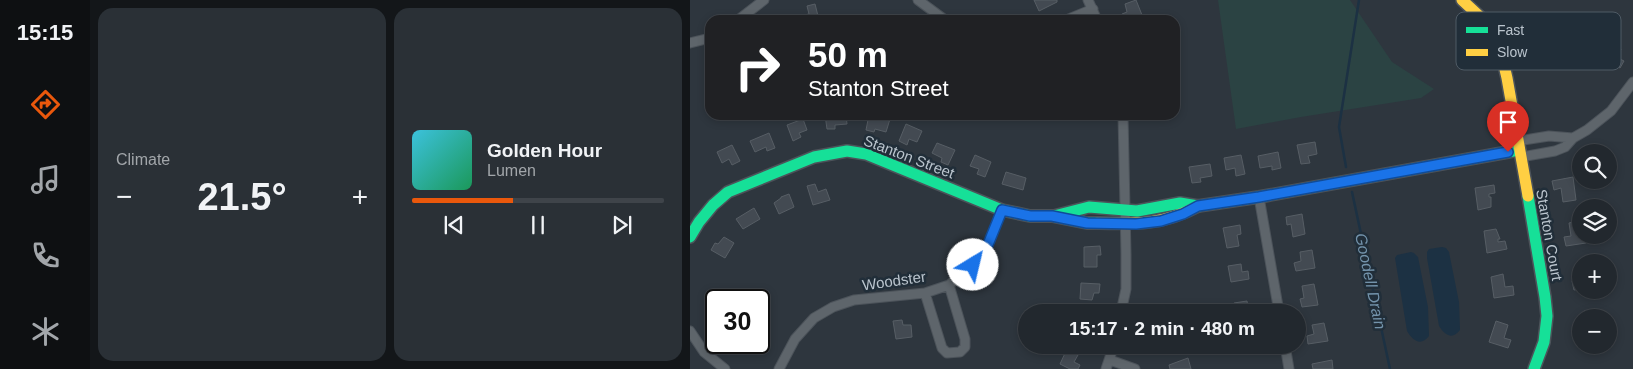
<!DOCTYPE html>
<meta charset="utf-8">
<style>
:root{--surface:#22282e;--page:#2a3036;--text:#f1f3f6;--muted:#a2a6aa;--line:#3f444a;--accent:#ea580c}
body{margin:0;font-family:Arial,sans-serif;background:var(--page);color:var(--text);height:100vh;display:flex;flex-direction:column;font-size:19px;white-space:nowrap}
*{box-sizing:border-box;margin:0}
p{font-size:16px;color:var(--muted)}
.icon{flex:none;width:28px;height:28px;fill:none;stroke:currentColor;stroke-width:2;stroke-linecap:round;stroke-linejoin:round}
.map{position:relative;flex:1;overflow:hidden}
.side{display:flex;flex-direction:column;gap:8px;padding:8px;background:#131619;width:600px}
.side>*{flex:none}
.top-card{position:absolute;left:15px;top:15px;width:475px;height:105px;border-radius:15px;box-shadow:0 2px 8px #0003,0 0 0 1px var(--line);background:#202124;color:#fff;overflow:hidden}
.fabs{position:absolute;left:882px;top:144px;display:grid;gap:10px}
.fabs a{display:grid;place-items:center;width:45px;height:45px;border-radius:50%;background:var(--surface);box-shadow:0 2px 8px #0003,0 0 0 1px var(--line);font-size:25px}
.speed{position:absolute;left:15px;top:289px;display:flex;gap:10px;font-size:25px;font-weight:700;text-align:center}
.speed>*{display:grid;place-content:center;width:65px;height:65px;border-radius:50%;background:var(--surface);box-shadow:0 2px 8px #0003,0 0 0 1px var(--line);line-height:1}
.speed .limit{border:2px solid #111;border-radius:8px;background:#fff;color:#111}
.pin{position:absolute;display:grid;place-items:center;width:42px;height:42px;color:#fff;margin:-51px -21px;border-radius:50% 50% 50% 0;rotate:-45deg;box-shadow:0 0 5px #0007}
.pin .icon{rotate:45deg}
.me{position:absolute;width:55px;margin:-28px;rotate:36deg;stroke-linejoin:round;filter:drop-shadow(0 0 4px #0008)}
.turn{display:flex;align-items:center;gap:18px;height:105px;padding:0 20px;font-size:22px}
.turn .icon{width:65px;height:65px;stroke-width:2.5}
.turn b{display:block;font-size:35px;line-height:42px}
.big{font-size:38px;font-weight:800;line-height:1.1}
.side .card{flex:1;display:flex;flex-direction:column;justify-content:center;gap:8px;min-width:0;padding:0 18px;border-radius:15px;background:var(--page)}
.song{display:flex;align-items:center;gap:15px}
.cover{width:60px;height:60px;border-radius:8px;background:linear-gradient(135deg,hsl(190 70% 55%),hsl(150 70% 35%))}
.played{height:5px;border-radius:2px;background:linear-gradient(90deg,var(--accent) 40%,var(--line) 40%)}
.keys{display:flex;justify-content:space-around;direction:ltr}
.heat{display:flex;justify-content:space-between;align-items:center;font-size:28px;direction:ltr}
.side .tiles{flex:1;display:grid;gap:8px;grid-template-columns:repeat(2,1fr)}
.trip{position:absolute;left:328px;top:304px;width:288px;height:50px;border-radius:25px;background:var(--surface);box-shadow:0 2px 8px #0003,0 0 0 1px var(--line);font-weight:800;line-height:50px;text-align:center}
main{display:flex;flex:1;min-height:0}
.tabs{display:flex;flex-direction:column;width:90px;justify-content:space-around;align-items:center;background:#0e1012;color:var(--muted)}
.tabs .icon{width:35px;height:35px}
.tabs .on{color:var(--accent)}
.tabs b{font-size:22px;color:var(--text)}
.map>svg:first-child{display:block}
.green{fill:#2b4343}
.water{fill:#1c3143}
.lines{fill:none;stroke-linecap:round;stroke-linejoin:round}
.stream{stroke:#1c3143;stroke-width:2.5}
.building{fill:#434a52;stroke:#575e65}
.street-casing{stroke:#4c535a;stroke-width:11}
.fast-casing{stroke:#4c535a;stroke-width:14}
.slow-casing{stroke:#4c535a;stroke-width:14}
.street{stroke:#5e656b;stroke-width:9}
.fast{stroke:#16e098;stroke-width:11}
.slow{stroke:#ffcf43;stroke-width:11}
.route-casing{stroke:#114b97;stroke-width:12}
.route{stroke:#1a73e8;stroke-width:9}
.labels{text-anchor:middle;stroke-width:5;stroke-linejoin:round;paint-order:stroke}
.street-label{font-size:15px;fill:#bac4cd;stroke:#212e39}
.water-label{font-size:16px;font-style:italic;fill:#7393ab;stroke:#212e39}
.key{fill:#212e39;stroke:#4f5b65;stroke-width:1}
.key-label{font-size:14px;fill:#bac4cd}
</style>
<main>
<nav class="tabs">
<b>15:15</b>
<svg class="icon on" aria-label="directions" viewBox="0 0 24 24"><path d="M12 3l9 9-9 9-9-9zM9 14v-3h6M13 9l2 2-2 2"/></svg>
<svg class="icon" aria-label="music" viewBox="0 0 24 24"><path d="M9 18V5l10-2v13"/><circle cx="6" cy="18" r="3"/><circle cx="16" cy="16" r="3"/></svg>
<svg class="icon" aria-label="phone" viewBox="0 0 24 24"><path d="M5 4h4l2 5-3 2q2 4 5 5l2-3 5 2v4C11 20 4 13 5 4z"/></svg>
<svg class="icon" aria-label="climate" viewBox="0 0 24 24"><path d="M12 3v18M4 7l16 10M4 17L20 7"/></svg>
</nav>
<section class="side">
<div class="tiles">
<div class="card"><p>Climate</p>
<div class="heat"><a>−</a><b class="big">21.5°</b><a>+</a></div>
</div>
<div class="card">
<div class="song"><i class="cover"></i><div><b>Golden Hour</b><p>Lumen</p></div></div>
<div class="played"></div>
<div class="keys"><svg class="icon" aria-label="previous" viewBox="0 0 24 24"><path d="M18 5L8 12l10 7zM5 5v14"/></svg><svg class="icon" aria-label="pause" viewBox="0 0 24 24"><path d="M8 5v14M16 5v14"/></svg><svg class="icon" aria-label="next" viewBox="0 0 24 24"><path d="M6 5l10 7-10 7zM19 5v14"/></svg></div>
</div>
</div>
</section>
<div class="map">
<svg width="943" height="369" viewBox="0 0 943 369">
<rect width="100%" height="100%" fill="#2e363e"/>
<path class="green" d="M528 0H660L702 62 744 89 731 98 611 117 546 129Z"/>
<path class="water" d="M752 247 756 248 759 252 769 302 770 330C762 341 754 334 749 326L737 258V252L739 249Z
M721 252 724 253 728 257 738 307 739 336C731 347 722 340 717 331L706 264 705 258 707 255Z"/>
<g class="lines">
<path class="stream" d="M656 167 649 127 669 0
M662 192 700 369"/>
</g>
<path class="building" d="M344 0H367V2L349 11Z
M446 0 452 15 439 20H434L432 14 437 12 435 4Z
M125 4 129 20H110L109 16 119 14 117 6Z
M921 43 931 49 928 58 934 61 930 68 913 58Z
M135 115H156L157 124 145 125V129H137Z
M179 115 200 119 196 132 185 129 184 132 176 130Z
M113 119 117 130 109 133 111 137 103 141 97 125Z
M216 124 232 131 227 142 219 139 217 145 209 141Z
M79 133 85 148 77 151 76 147 65 152 60 141Z
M625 142 627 154 618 156 620 163 611 164 607 145Z
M247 143 265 150 258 165 251 162 252 158 242 153Z
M42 145 50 161 42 165 39 159 32 163 27 152Z
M588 152 591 168 582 170V166L570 168 568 156Z
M285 155 301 162 295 177 287 174 289 169 280 166Z
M551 155 555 174 546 176 545 168 536 170 534 158Z
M520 164 522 176 510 178 511 182 502 183 499 167Z
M316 172 336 178 333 190 312 184Z
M883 177 886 200 873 202 871 188 864 190 862 181Z
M125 184 128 192 136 189 140 200 123 205 117 186Z
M804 185 805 193 799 194V197H801V207L788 210 785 188Z
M99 194 104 207 89 214 84 203 91 198V197Z
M64 208 70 219 53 229 46 219Z
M612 214 615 234 603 237 601 224 597 225 596 217Z
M891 220V235H895L896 243 876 246 874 237 881 236 879 223Z
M550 225 551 234 547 235 549 246 537 248 533 228Z
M806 229 810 239H808V242L815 241 817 249 797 253 794 231Z
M34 237 44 243 35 258 21 250 25 243 28 244Z
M410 246 411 255H407V267H394V247Z
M622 250 625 268 606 271 604 263 611 261 610 252Z
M551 264 552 272 558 271 559 279 541 282 538 266Z
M891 266V289L884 290 882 281 889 280 887 267Z
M813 274 815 287 823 286 824 295 804 298 801 277Z
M391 283 410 284 409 293H404L402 300 390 299Z
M624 284 628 305 612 307 610 299 614 298 612 286Z
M557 301 558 308H564V312H546L544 303Z
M894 311H906V318H892Z
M212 320 213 325H221L222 337 206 339 203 321Z
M806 321 818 325 814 338 821 340 818 348 799 342Z
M634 323 638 341 618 344 617 336 624 334 622 325Z
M552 345H570L571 351 553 354Z
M377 349 388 355 384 362 390 365 388 369H380L370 364Z
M498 358 501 369H480L479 365Z
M642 360 643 369H623L622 364Z"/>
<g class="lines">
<defs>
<path id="street" d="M228 0 255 20
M398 0 407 20
M48 20 74 0
M376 20 403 9
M0 43 20 38
M828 141 859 136 883 138
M831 157 865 151 875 147 883 138 897 130 921 111 943 82
M569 197 589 312
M235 293 252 348 257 353 270 352 275 347V339L259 285
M431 312 436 289V254L433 115
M0 331 14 352 35 369
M595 345 599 369
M420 360 445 369
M89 369 105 339 124 318 143 307 164 300 235 293 259 285 283 265 295 252 312 210
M416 369 424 345"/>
<path id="fast" d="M838 196 855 297 857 316 854 342 844 369
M364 216 399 207 447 211 490 203 508 206 569 197 829 150
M0 237 9 222 23 205 38 192 124 157 157 151 176 154 312 210 340 216H362L397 223H407"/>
<path id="slow" d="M772 0 799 25 809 44 817 78 838 196
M407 223C446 224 472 225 508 206"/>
</defs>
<use href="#street" class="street-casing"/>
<use href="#fast" class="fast-casing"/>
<use href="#slow" class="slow-casing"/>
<use href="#street" class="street"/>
<use href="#fast" class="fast"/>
<use href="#slow" class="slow"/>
</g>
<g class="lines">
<defs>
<path id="route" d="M283 265 295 252 312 210 340 216H362L397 223 446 224 471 221 493 214 508 206 569 197 818 152"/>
</defs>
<use href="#route" class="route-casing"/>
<use href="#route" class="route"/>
</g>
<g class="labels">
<g class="street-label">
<text transform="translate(219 157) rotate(21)" y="5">Stanton Street</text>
<text transform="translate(859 235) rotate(80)" y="5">Stanton Court</text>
<text transform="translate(204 281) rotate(-8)" y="5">Woodster</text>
</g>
<g class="water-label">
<text transform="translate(681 281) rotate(78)" y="6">Goodell Drain</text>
</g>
</g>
<rect x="766" y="12" width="165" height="58" rx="8" class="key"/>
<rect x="776" y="27" width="22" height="6" fill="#16e098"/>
<rect x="776" y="49" width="22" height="7" fill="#ffcf43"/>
<g class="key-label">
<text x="807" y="35">Fast</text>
<text x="807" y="57">Slow</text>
</g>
</svg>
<div class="fabs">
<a><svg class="icon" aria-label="search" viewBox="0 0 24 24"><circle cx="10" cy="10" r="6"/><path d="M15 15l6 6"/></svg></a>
<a><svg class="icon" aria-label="layers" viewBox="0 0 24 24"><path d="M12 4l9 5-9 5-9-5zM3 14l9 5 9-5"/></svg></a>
<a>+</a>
<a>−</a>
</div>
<div class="speed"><div class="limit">30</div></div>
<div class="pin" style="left:818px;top:152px;background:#d93025"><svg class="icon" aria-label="arrive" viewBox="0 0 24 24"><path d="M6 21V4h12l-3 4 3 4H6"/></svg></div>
<svg class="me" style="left:283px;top:265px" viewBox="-20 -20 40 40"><circle r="19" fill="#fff"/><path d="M0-13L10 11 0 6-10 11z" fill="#1a73e8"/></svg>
<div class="trip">15:17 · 2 min · 480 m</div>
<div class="top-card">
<div class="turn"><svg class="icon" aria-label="right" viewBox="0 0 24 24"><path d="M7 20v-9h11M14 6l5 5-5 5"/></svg><div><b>50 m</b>Stanton Street</div></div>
</div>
</div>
</main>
